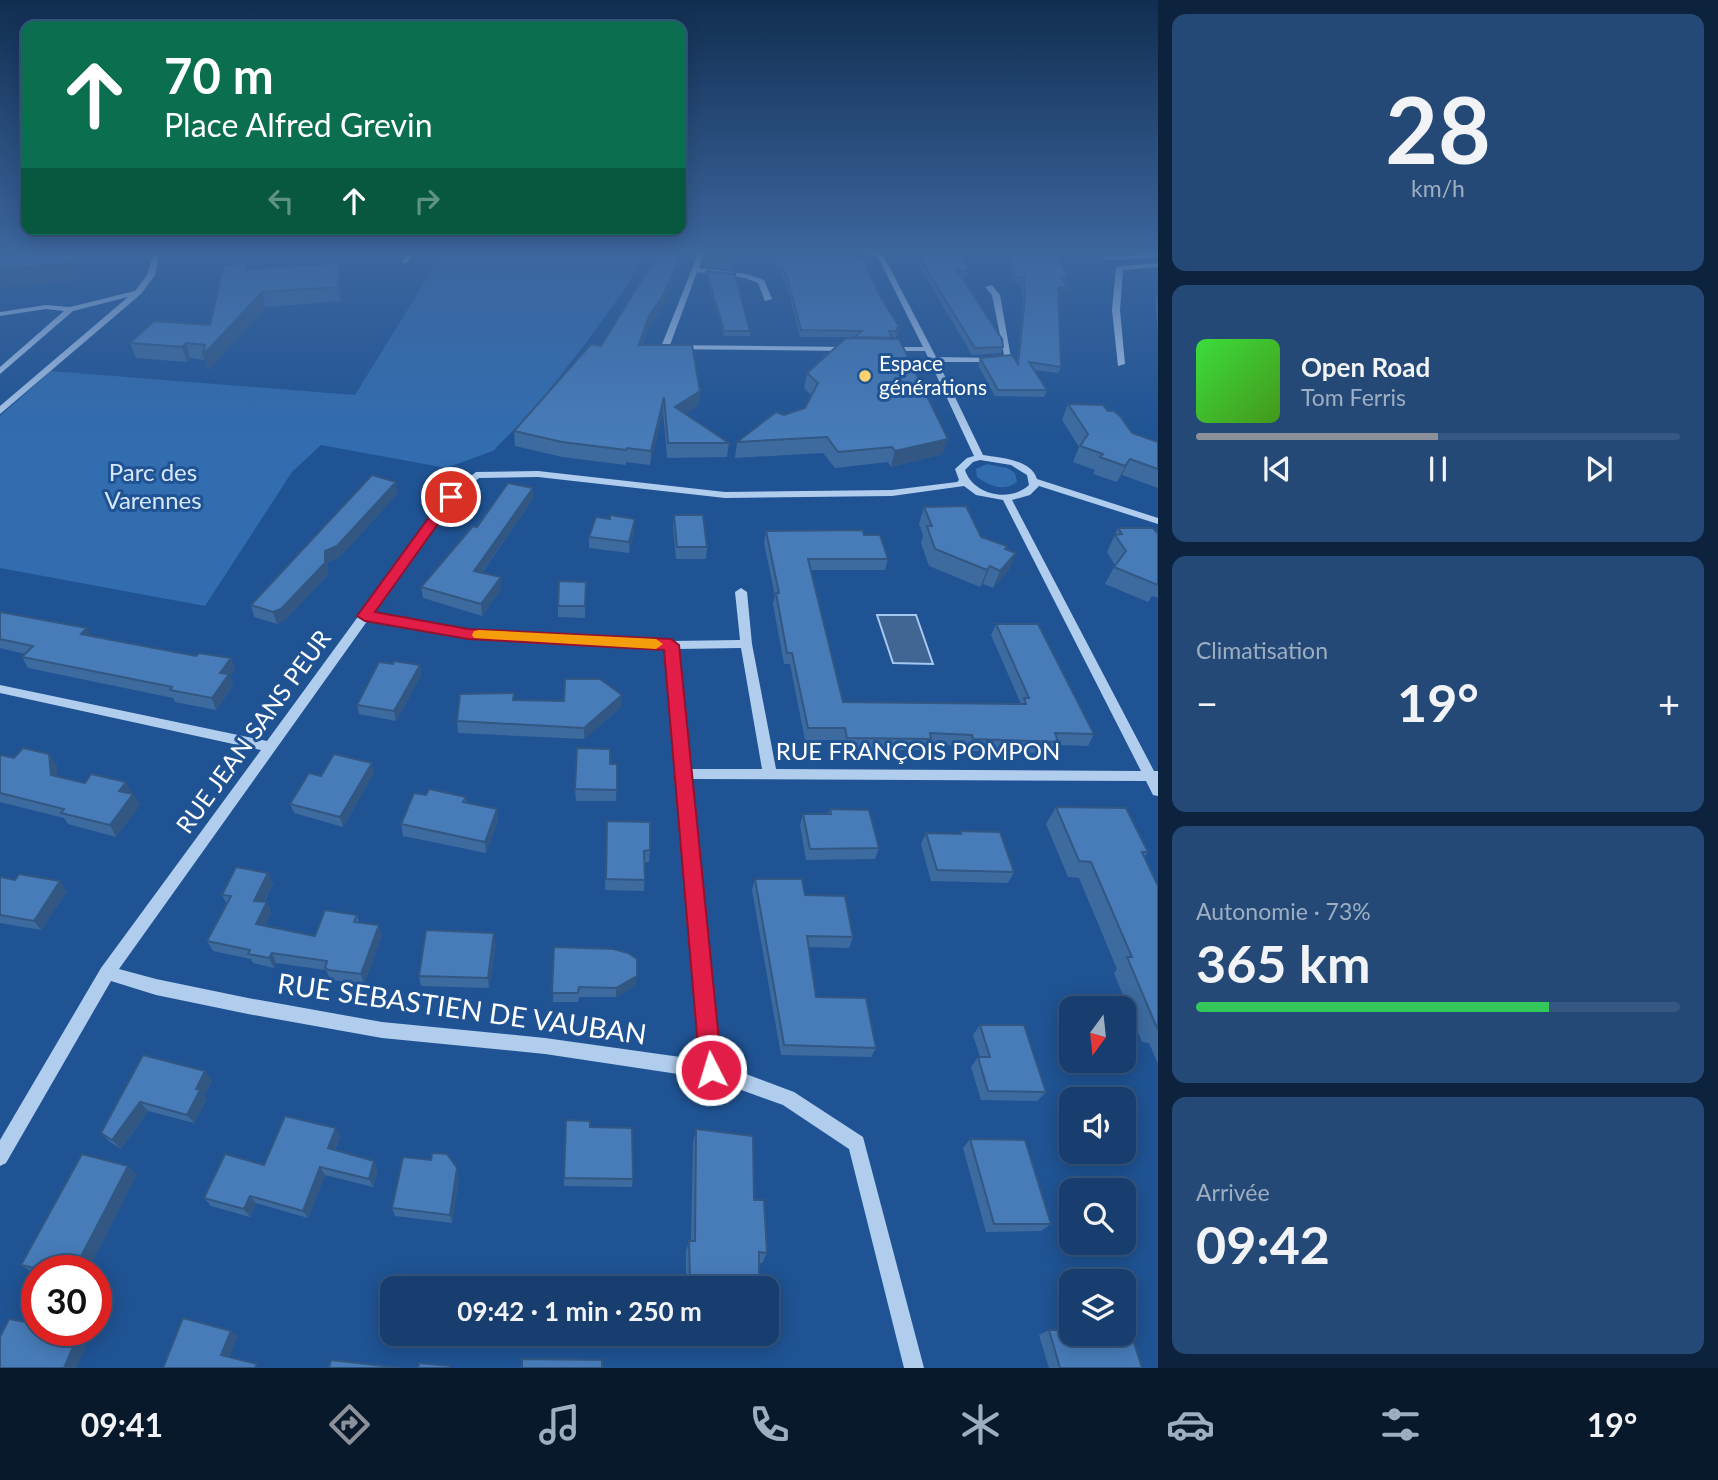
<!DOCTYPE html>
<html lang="fr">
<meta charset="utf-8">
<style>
:root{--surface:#173e6e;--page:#244976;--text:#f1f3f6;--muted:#9eaec2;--line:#365781;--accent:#8c9099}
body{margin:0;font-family:Lato,sans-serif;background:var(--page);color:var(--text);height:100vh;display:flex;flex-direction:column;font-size:26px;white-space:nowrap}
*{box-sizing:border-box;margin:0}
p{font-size:23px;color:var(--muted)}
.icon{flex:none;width:38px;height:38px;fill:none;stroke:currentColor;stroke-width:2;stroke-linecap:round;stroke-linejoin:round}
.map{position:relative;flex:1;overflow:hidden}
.side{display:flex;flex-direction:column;gap:14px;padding:14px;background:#0d223c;width:560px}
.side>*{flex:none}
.hud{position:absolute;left:21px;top:21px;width:665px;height:214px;border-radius:14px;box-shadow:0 4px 18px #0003,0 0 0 2px var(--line);background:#0b6e4f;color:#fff;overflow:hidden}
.needle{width:46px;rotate:195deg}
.tools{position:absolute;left:1059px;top:996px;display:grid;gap:14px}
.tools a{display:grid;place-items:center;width:77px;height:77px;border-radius:14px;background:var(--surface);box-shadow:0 4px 18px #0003,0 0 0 2px var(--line);font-size:35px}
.speed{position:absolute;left:21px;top:1255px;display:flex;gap:14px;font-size:35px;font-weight:700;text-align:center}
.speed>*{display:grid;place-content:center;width:91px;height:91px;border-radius:50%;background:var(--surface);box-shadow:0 4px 18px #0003,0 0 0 2px var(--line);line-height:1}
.speed .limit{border:10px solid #d22;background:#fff;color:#111}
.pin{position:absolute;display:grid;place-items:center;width:60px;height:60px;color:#fff;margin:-30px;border:4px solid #fff;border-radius:50%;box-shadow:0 2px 7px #0007}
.me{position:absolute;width:77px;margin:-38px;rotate:355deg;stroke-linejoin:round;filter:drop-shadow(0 0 5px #0008)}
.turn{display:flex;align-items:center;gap:24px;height:147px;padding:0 28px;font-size:32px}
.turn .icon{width:91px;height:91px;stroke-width:2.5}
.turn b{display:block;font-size:49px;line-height:60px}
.lanes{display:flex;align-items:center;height:66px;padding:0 28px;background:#0003;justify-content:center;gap:35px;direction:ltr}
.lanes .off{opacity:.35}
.big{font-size:52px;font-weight:700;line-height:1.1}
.side .card{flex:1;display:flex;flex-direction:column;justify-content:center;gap:10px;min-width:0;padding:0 24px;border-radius:14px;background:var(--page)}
.side .dial{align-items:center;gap:0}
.dial b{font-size:91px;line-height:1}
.song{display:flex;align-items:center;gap:21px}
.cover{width:84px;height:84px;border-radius:10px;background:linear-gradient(135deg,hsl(120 70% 55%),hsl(100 70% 35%))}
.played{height:7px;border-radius:4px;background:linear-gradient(90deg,var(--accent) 50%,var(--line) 50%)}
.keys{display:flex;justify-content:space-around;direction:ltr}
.heat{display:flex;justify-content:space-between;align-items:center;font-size:38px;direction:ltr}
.charge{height:10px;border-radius:5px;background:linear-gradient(90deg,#34c759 73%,var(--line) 0)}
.trip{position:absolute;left:380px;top:1276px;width:399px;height:70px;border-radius:14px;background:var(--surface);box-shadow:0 4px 18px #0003,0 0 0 2px var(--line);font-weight:700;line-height:70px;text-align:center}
.menu{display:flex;height:112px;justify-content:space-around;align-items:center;background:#09192c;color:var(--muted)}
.menu .icon{width:49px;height:49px}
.menu .active{color:var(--accent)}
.menu b{font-size:32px;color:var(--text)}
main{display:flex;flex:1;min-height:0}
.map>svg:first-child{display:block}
.green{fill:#326db0}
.water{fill:#416693;stroke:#a4c8ef;stroke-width:2}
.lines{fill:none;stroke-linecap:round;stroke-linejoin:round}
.minor{fill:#b1cdee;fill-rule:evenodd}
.wall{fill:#3d6b9f}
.shaded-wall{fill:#325782}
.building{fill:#477cb9;stroke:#325782;stroke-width:2}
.route{fill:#e11d48;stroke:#92132f;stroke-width:2}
.slow{fill:#f59e0b}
.poi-dot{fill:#fcd271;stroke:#1f5393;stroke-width:2.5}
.labels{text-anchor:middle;stroke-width:6;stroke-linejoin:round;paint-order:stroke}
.far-poi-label{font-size:21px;fill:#fff;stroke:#1f5393;text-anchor:start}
.park-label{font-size:24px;fill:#d7e7fa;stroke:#1f5393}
.street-label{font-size:24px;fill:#fff;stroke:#1f5393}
.near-street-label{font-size:28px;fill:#fff;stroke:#1f5393}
</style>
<main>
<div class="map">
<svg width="1158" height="1368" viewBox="0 0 1158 1368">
<rect width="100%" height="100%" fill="#1f5393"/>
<path class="green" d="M445 249H648L624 290 586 343 535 408 493 451 446 468 321 445 292 472 205 606 0 568V416L51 371 355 395Z
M987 464 1007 468 1015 473 1017 482C1004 492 989 486 977 477L976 469Z"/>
<path class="water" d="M877 615H916L933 664 893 663Z"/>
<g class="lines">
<path class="minor" d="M155 249H161L155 275 141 294 0 414V406L128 297 73 311 0 374V367L64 311 46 309 0 316V312L46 305 70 307 135 291 147 275Z
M374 249H386L377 252Z
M411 249H418L407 263H403L401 262Z
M700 249H706L699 268 746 274 764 280 772 299 765 301 758 283 745 278 697 272 670 345 849 347 853 349 849 351 662 349 661 347Z
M819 249 874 251V249H880L936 357 996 358 1004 355 992 295 985 287 992 285 1000 295 1011 358 997 362H938L983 455C1000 458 1031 459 1037 479L1158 518V524L1039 486 1030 495 1012 500 1154 771H1158V796L1153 795 1146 781 690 779 719 1064 794 1092 863 1137 924 1368H904L849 1149 783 1105 711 1079 545 1054 382 1038 248 1014 156 995 111 981 6 1163 0 1166V1140L101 968 261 750 0 693V685L267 741 447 495 476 472 538 471 725 492 892 490 957 482 959 480 955 469 967 458 974 456 925 351H888L884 349 888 347H923L877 255 822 251ZM980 460 1011 465 1027 475 1029 485C1010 503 973 495 965 470L973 462ZM538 477 725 498 892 496 964 486 976 495 1003 500 1141 771 776 769 752 644 747 592 741 588 735 592 740 640 671 641 468 630 373 614 455 499 479 478ZM368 620 468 638 665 649 702 1060 545 1038 382 1022 248 998 156 979 119 969ZM741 648 762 769H689L677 649Z
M1158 254V258L1105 260 1102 258 1105 256Z
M1158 263V267L1123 270 1120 310 1125 364 1118 366 1112 310 1116 268 1120 266Z"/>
</g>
<path class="wall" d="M777 249 829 254 880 296 900 328 896 337H892L943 454 891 467 888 462 835 468 823 453 735 458 737 442 784 415 805 408 811 395 804 388 807 373 855 337H800L787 286 779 269 774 268Z
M909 249H962L968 271 966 278 962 277 1003 347 1001 353 972 355Z
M1004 249H1055L1066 283H1065L1066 292 1058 294 1061 367 1058 373 1033 370 1047 390 1044 397 995 396 978 365 980 358 1017 362 1023 304 1022 283 1015 282Z
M704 253 734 257 732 270 703 266Z
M339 263 341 277V301L266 307 208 370 205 360 190 358 187 362 136 358 130 343 210 325 250 269Z
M706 271 750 331V336H724L706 276Z
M1158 294V334L1155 300Z
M660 312 648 329 643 345 700 391 698 405 685 414 729 443 727 457 667 458 663 411 650 465 626 462V465L562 457 515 446 514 431 601 346Z
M1068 404 1108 411 1132 433 1158 442V488L1122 475 1117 482 1093 474 1095 470 1073 462 1079 447 1062 420Z
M533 488V499L482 573 501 577V589L482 616 423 598 421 587 477 527Z
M398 493 339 558 328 562V575L284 621 277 624 254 617 251 605Z
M924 507 981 537 1006 549 1009 570 993 588 983 584 980 587 929 566 921 543 923 535 919 524Z
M674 515 707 547 706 559H676L673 526Z
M1118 528 1158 534V598L1152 596 1148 602 1105 584 1115 565 1107 552Z
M634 530 629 553 589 548V537Z
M766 531 864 535 888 559 885 570H811L843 702 1021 704 991 635 996 624 1094 734 1088 746 1057 745 1052 753 968 751 966 746 928 745 926 750H844L842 740H805L790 664H784L773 604 775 596 764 543Z
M586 582 585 618 558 617V606Z
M0 612 91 636 196 656 231 658 235 670 230 677 233 686 216 710 175 702 173 698 28 668 22 657 25 654 0 648Z
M393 664 420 665 421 675 396 721 359 714 357 705Z
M515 700 564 701 621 707 584 739 458 733 457 721Z
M0 755 14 758 57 765V776L132 794 140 805 116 837 68 824 64 818 0 802Z
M610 764H617L616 801H576L575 789Z
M374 773 343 827 294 813 290 804 321 776Z
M426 795 466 797 467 803 498 820 486 853 403 836 401 824Z
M1056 807 1148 852 1144 857 1158 886V1064L1149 1043 1142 1042 1114 973 1117 969 1079 878 1068 877 1046 824Z
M830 809 879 848 875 859 806 860 800 825 803 814H828Z
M607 821 650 850 649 862H645L644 891 605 890Z
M960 831 1014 872 1008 883 931 881 921 844 926 833 959 834Z
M268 873 273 884 264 902H267L271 912 265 926 315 936 357 915 359 923 382 935 364 984 333 980 329 977 326 970 276 963 274 968 253 963 251 959 213 951 207 941 227 904 222 895Z
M0 877 15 880 60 881 67 891 41 930 0 923Z
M755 879 805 895 853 937 849 948 808 947 816 997 876 1048 871 1057 781 1055 752 890Z
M496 944 489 988 421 986 419 976Z
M554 947 636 985 616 997H579L578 1002H553Z
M980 1025 1046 1092 1037 1101 981 1100 971 1067 978 1057H980L973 1035Z
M143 1055 212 1081 204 1096 207 1099 194 1123 148 1111 121 1149 110 1142 101 1133Z
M590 1127 633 1179 632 1187 564 1186V1178Z
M336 1128 340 1137 335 1150 378 1169 373 1187 325 1175 308 1218 256 1203 250 1217 211 1206 204 1198 264 1165Z
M696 1129 754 1200 767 1253 762 1263H759V1286L758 1288H686V1252L689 1241H691L693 1142Z
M970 1139 1051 1224 1041 1231 986 1232 963 1148Z
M431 1160 459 1176 452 1223 395 1216 392 1208Z
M137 1174 88 1270H37V1273L32 1272 21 1265Z
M1049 1330 1142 1368H1049L1039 1335Z"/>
<path class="shaded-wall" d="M76 249H88L79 280 0 288V270Z
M685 249H689L660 312 648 329 638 359 639 345 649 316Z
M339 263 341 277V301L338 287Z
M1068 277 1066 283 1058 284 1061 278Z
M1068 287 1066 292 1056 294 1058 288Z
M262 292 266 307 208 370 203 355Z
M186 343 190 358 187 362 182 347Z
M700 391 698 405 674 422 675 407Z
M664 397 663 411 650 465 651 451Z
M948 439 943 454 891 467 895 451Z
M1130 459 1122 475 1117 482 1125 466Z
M396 482 398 493 339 558 328 562V575L284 621 277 624 273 612 325 551Z
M533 488V499L475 582 474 571Z
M635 519 634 530 629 553V542Z
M1016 553 1009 570 993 588 1000 571Z
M990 566 983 584 980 587 987 570Z
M501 577V589L482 616 481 604Z
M87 628 92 639 81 634Z
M231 658 235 670 230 677 233 686 216 710 212 698 220 673Z
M420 665 421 675 396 721 394 711Z
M622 695 621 707 584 739V728Z
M49 754 57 765 58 786 51 775Z
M372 763 374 773 343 827 340 817Z
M126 782 132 793 119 791Z
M133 794 140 805 116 837 110 825Z
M497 809 498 820 486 853 485 842Z
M268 873 273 884 259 911 254 901Z
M60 881 67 891 41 930 34 921Z
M267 902 271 912 261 934 256 924Z
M379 925 382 935 364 984 361 974Z
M494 933 496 944 489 988 488 978Z
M272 953 276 963 274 968 269 958Z
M637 976 636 985 616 997V988Z
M205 1071 212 1081 204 1096 207 1099 194 1123 187 1115 196 1089Z
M140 1102 148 1111 121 1149 112 1140Z
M336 1128 340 1137 332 1156 328 1148Z
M374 1161 378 1169 373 1187 369 1179Z
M128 1166 137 1174 88 1270H74Z
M320 1167 325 1175 308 1218 303 1211Z
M457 1168 459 1176 452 1223 450 1215Z
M250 1196 256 1203 250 1217 244 1209Z
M80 1331 90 1336 77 1368H64Z
M231 1331 238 1336 228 1360 221 1355Z"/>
<path class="building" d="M0 249H76L72 262 0 270Z
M663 249H685L661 299 649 316 639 345H692L700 391 675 407 729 443H668L664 397 651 451 627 448 626 450 562 442 514 431 591 344 601 346 649 268 658 257Z
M705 249H732L734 257 704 253Z
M777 249H829V254H857L858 258H863L880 296 900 328H897L898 331H889L892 338 854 337 862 331 801 330 788 280 780 263 775 262Z
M914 249H962L968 271 957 270 1002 339 1003 347 975 348Z
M1007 249H1055L1068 277 1061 278 1068 287 1058 288 1061 367 1029 362 1047 390H998L980 358 1012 355 1018 364 1025 298 1024 277H1016Z
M249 263 247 269 339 263 338 287 262 292 203 355 205 345 186 343 182 347 130 343 154 321 210 325 224 265Z
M706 271 735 274 750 331H724Z
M846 338 899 339 948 439 895 451 892 447 838 452 827 437 737 442 776 412 784 415 805 408 818 383 807 373Z
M1068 404 1103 405 1108 411H1114L1120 416 1132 433 1158 442V469L1130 459 1125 466 1100 457 1103 454 1080 446 1088 434Z
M372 475 396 482 337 546 325 551V563L281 609 273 612 251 605Z
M508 483 533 488 474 571 501 577 481 604 421 587 473 526 477 527Z
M966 506 981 537 1007 546 1005 549 1016 553 1000 571 990 566 987 570 935 549 927 526H932L924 507Z
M610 515 635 519 629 542 589 537 596 517 610 519Z
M674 515H703L707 547H677Z
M1118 528H1153L1158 534V585L1114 567 1126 551 1115 535 1122 534Z
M863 530 864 535H880L888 559H808L843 702 1026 704 1024 698H1029L996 624H1038L1094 734 1055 733 1058 742 973 739 972 735 930 733 931 739 847 738 845 728H808L792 653H787L776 593H779L766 531Z
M559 581 586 582 585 606H558Z
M0 612 87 628 81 634 196 656 199 653 231 658 220 673 229 674 212 698 170 690 172 687 22 657 33 646 0 639Z
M394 661 420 665 394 711 357 705 379 662 393 664Z
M565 679H600L622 695 584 728 457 721 460 694 514 693 513 700 564 701Z
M23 748 49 754 51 775 85 783 91 774 126 782 119 791 133 794 110 825 61 813 64 809 0 793V755L14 758Z
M577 748 610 749V764H617V790L575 789Z
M334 754 372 763 340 817 290 804 309 773 321 776Z
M429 789 466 797 463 802 497 809 485 842 401 824 414 793 426 795Z
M1056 807 1126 808 1148 852H1142L1158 886V1028H1157L1127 957H1132L1091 862 1079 861Z
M830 809 869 810 879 848 810 849 803 814H831Z
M607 821 650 822V850L644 851 645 880 606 879Z
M960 831 1000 832 1014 872 937 870 926 833 961 834Z
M236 867 268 873 254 901 267 902 256 924 315 936 325 910 357 915 354 922 379 925 361 974 329 970 325 968 327 961 272 953 269 958 248 954 250 950 207 941 231 896 222 895Z
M19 874 60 881 34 921 0 915V877L15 880Z
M755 879H802L805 895 845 896 853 937 807 936 816 997 866 998 876 1048 784 1045Z
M426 930 494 933 488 978 419 976Z
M554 947 613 949 628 953 637 959V976L616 988 579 987 578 993H552Z
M980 1025H1024L1046 1092 988 1091 978 1057H990Z
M143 1055 205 1071 196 1089 200 1090 187 1115 140 1102 112 1140 101 1133Z
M285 1116 336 1128 328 1148 374 1161 369 1179 320 1167 303 1211 250 1196 244 1209 204 1198 225 1154 264 1165Z
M566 1120 590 1121V1127L632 1128 633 1179 564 1178Z
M696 1129 753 1136 754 1200H764L767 1253 759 1252V1286L690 1279 689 1241H695Z
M970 1139 1025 1140 1051 1224H994Z
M432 1153 447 1154 457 1168 450 1215 392 1208 403 1157 431 1160Z
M82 1154 128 1166 74 1270H43L21 1265Z
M183 1318 231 1331 221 1355 257 1364 255 1368H163Z
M9 1319 37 1324V1330L80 1331 64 1368H0V1337Z
M1049 1330H1071V1334H1124V1330H1130L1142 1368H1060Z
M522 1359 602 1360V1368H522Z
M331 1360 401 1368H329Z
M419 1363 450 1366 449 1368H418Z"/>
<linearGradient id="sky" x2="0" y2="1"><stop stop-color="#112e51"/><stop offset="0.57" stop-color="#3c669e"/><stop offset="1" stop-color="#3c669e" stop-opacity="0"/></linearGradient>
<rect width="1158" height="440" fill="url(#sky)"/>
<path class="route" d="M451 493 457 497 375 612 468 629 671 639 679 645 722 1070 719 1078 711 1081 703 1078 700 1070 664 650 468 639 365 621 357 616 446 494Z"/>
<path class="slow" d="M479 630 656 639 663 644 656 649 474 638 472 635 474 631Z"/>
<circle class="poi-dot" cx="865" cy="376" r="7"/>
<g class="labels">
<g class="far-poi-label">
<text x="879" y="371">Espace<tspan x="879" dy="24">générations</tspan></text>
</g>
<g class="park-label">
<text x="153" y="481">Parc des<tspan x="153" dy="28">Varennes</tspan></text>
</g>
<g class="street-label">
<text transform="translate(254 732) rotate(-54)" y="8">RUE JEAN SANS PEUR</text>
<text x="918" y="760">RUE FRANÇOIS POMPON</text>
</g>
<g class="near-street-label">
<text transform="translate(462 1009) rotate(8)" y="10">RUE SEBASTIEN DE VAUBAN</text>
</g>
</g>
</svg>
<div class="tools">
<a><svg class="needle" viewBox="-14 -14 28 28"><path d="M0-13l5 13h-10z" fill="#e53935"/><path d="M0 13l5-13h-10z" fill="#9eaec2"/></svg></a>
<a><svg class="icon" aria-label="sound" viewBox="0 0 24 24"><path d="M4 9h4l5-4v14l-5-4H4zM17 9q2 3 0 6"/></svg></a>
<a><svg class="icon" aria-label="search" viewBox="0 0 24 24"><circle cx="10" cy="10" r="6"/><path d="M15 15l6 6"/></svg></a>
<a><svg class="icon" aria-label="layers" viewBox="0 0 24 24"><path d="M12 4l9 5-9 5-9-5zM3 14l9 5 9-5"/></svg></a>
</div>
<div class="speed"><div class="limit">30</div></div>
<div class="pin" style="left:451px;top:497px;background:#d93025"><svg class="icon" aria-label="arrive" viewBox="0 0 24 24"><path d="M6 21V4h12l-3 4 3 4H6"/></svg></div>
<svg class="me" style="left:711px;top:1070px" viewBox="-20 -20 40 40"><circle r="17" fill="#e11d48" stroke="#fff" stroke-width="3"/><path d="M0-11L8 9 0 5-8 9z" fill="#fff"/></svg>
<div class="trip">09:42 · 1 min · 250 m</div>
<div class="hud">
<div class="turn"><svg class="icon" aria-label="ahead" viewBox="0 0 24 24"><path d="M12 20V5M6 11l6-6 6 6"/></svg><div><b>70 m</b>Place Alfred Grevin</div></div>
<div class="lanes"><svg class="icon off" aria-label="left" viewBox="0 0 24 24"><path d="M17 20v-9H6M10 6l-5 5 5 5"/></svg><svg class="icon" aria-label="ahead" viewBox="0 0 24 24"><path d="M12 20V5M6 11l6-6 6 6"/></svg><svg class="icon off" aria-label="right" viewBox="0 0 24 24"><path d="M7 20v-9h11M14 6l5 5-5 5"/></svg></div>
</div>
</div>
<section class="side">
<div class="card dial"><b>28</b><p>km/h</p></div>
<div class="card">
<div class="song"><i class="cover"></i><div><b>Open Road</b><p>Tom Ferris</p></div></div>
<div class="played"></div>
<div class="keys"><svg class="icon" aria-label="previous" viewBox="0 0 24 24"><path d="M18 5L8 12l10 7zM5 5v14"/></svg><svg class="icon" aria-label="pause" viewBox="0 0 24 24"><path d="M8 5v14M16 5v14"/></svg><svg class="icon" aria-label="next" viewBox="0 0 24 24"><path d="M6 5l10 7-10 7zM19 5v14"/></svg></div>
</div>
<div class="card"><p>Climatisation</p>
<div class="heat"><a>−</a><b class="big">19°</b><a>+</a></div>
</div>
<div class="card"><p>Autonomie · 73%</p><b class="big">365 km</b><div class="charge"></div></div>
<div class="card"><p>Arrivée</p><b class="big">09:42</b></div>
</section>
</main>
<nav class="menu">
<b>09:41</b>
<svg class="icon active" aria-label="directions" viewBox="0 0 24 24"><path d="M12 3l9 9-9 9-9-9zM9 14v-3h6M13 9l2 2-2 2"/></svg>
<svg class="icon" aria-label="music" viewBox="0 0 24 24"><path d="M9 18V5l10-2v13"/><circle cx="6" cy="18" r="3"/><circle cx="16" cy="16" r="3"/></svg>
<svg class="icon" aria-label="phone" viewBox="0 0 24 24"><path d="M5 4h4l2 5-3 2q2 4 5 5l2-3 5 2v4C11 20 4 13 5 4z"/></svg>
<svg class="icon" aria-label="climate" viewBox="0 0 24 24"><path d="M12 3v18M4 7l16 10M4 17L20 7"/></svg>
<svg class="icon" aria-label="car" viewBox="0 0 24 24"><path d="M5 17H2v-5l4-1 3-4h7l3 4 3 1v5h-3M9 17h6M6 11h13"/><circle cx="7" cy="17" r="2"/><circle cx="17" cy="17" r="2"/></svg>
<svg class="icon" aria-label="filters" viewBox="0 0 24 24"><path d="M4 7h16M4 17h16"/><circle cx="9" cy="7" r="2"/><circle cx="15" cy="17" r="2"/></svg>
<b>19°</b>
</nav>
